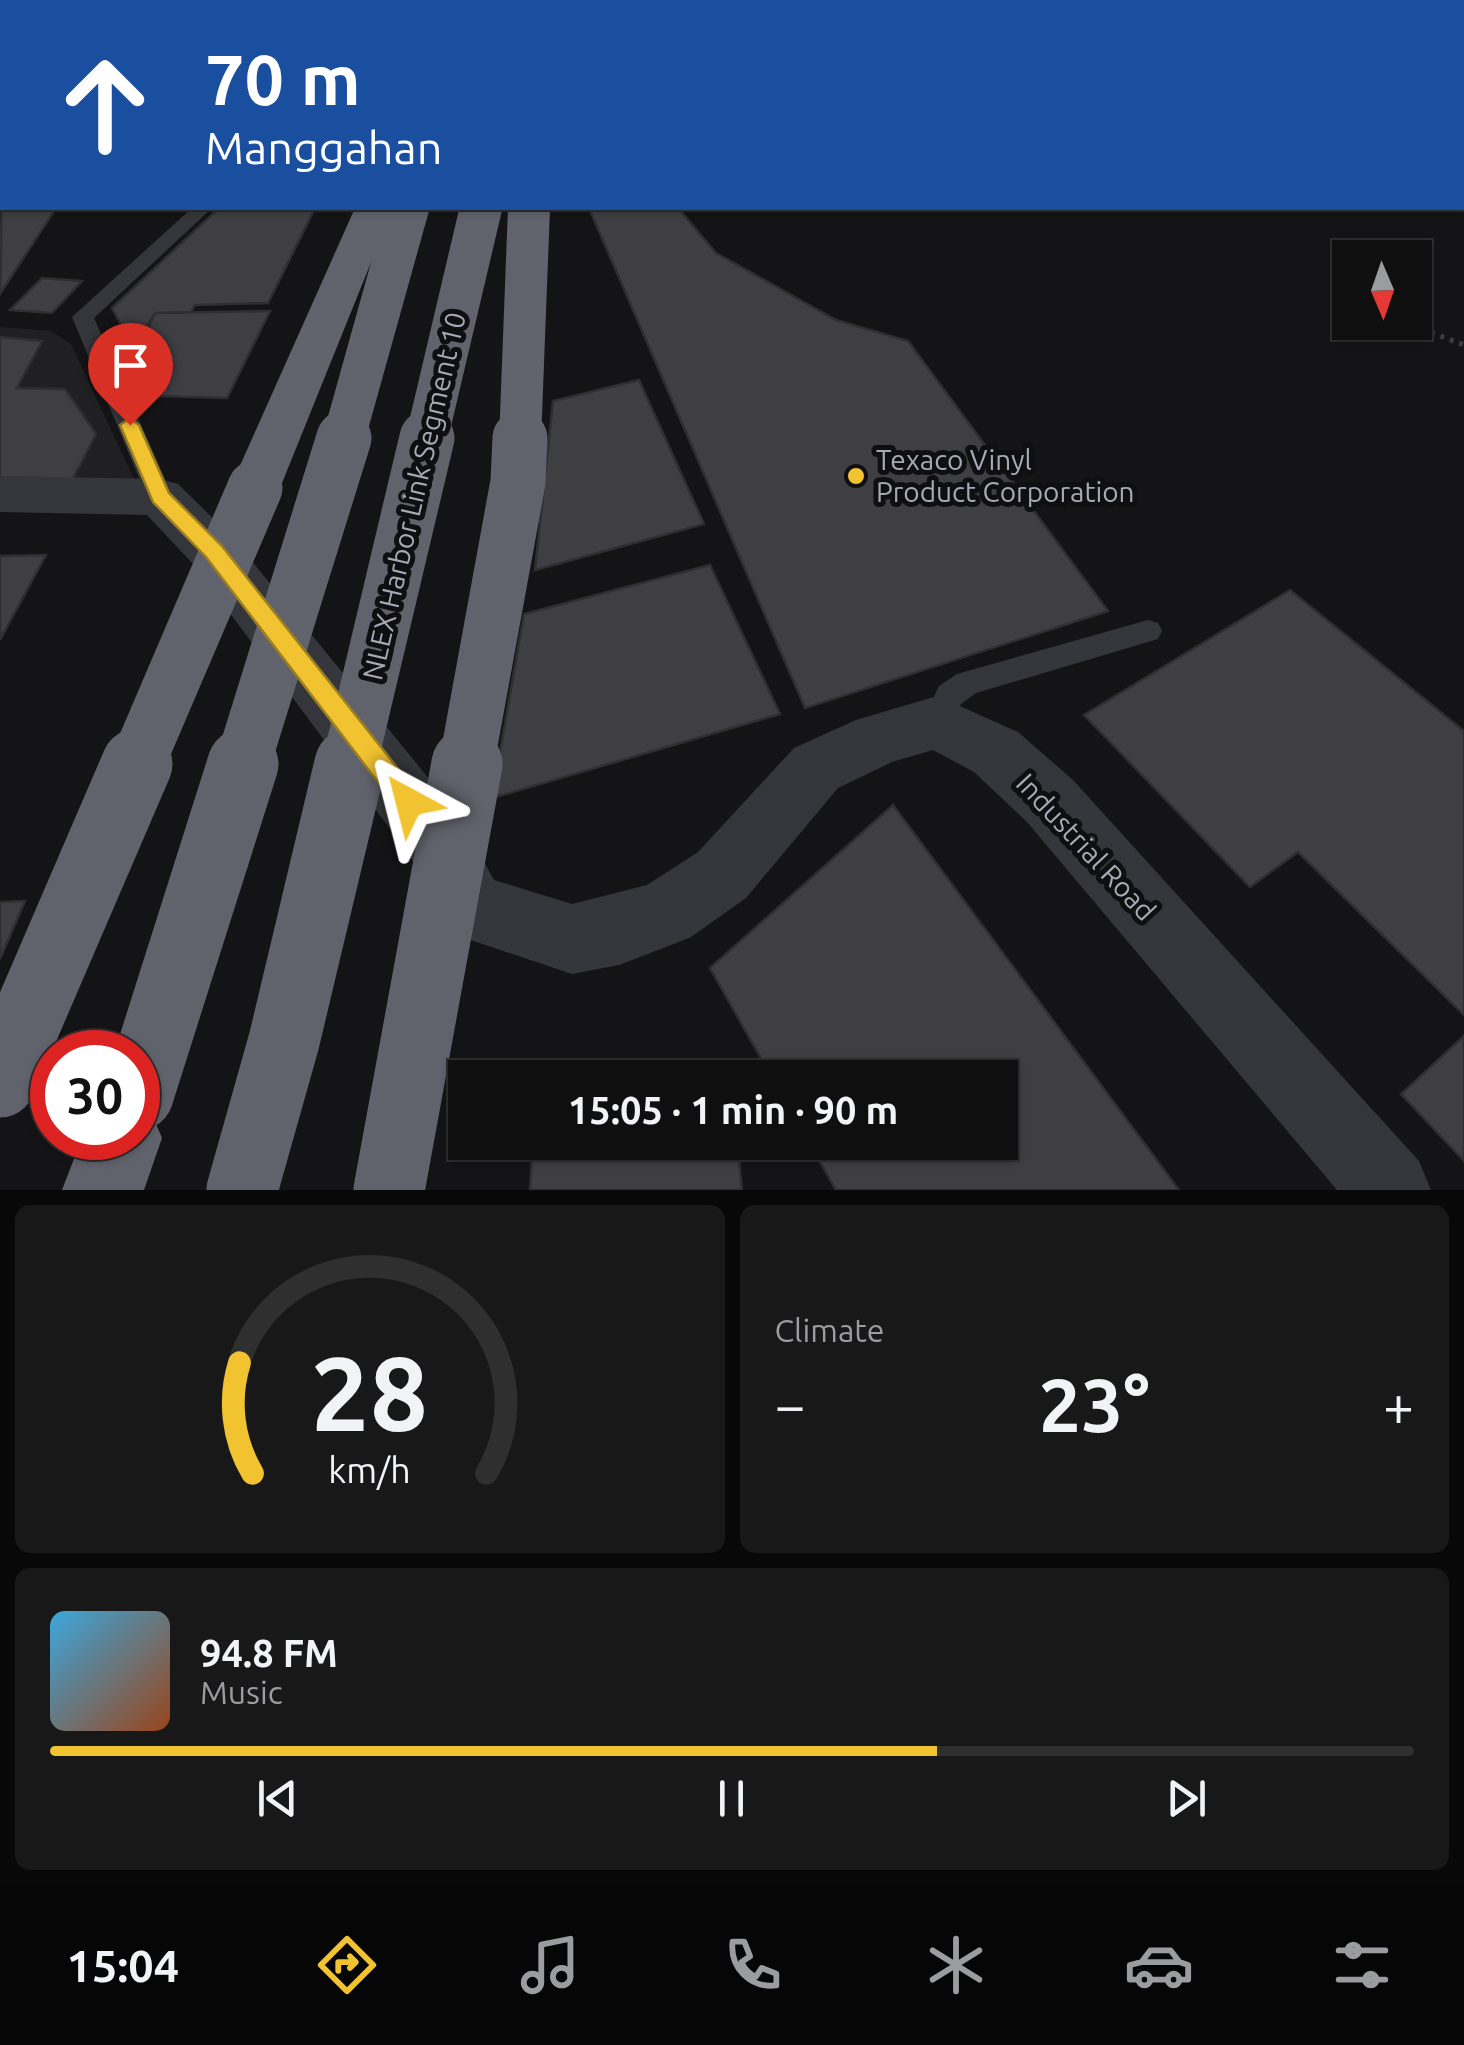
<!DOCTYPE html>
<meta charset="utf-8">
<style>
:root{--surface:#0f0f10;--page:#181819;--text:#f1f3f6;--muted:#9b9c9f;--line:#2f2f30;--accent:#f1c331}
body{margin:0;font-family:Ubuntu,sans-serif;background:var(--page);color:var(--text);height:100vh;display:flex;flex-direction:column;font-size:38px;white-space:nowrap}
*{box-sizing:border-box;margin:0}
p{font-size:32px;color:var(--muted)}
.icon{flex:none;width:55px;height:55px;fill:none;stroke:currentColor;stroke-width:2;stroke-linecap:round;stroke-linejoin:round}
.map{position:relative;height:1190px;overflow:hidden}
.details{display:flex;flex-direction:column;gap:15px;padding:15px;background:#080809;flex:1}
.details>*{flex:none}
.guide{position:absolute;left:0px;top:0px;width:1465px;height:210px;box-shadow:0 2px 8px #0004,0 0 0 2px var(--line);background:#1a4fa0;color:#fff;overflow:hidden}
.needle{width:65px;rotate:178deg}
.fabs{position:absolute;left:1332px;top:240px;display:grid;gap:20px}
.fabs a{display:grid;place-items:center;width:100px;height:100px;border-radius:0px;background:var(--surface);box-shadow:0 2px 8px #0004,0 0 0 2px var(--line);font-size:50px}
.speed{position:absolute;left:30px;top:1030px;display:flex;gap:20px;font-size:50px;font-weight:700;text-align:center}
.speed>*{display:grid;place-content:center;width:130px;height:130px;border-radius:50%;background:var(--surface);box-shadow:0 2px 8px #0004,0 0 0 2px var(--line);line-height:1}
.speed .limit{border:15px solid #d22;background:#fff;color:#111}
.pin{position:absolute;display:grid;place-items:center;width:85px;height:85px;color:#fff;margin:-102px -42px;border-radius:50% 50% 50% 0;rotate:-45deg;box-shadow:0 0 10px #0007}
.pin .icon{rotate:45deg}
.me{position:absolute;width:110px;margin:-55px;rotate:322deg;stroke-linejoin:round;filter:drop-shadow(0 0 8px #0008)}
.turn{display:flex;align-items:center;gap:35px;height:210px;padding:0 40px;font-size:45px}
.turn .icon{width:130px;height:130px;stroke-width:2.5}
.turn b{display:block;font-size:70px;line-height:85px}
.big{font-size:75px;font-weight:700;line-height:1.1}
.details .card{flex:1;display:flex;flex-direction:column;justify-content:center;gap:15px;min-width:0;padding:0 35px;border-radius:15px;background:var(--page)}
.details .dial{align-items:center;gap:0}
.dial svg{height:260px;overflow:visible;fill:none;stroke:var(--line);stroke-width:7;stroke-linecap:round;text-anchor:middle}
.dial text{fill:var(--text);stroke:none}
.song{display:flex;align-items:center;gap:30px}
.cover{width:120px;height:120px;border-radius:15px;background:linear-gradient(135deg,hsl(200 70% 55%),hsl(20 70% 35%))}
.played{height:10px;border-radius:5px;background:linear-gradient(90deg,var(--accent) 65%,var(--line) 65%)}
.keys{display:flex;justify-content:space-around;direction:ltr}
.heat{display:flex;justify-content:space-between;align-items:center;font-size:55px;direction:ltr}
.details .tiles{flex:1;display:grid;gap:15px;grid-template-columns:1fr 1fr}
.card:last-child{grid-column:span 2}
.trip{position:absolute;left:448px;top:1060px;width:570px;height:100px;border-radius:0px;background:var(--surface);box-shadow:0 2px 8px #0004,0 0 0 2px var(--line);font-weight:700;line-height:100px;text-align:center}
.dock{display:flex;height:160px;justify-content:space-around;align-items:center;background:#060606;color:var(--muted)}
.dock .icon{width:70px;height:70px}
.dock .current{color:var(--accent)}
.dock b{font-size:45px;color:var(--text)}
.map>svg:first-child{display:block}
.built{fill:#202023}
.building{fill:#3e3e43;stroke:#2f2e32;stroke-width:2.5}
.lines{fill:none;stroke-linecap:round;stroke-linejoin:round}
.path{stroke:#3b3c42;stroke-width:5;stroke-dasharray:4 6;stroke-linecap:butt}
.lane{fill:#35363b;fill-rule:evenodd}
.street{fill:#35363b;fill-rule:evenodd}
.highway{fill:#61636c;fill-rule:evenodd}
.highway-bridge-far2{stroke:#61636c;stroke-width:42}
.highway-bridge-far1{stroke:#61636c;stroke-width:55}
.highway-bridge{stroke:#61636c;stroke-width:71}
.route{fill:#f1c331;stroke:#9d7f20;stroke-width:2.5}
.poi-dot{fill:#f1c331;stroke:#0f0f11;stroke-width:4}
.labels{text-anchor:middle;stroke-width:10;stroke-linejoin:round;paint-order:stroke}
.poi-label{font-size:28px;fill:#a6a9b6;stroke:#0f0f11;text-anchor:start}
.street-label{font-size:28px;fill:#a6a9b6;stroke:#0f0f11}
</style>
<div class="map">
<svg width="1464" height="1190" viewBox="0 0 1464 1190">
<rect width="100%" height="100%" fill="#141416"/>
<path class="built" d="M0 327 51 331 71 344 134 479 0 477Z"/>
<path class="building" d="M636 0H866L857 2Z
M0 68H2L0 173Z
M2 195V208H56L0 294Z
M219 208H315L268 303 195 305 191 312 155 313 147 326 122 327 112 308Z
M589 208H678L716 253 836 320 908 341 1108 611 805 708Z
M42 278 82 281 52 313 10 310Z
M270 311 227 398 159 396 133 362 155 313Z
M0 337 42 341 17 388 65 389 96 434 70 484 0 482Z
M639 380 704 524 535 570 553 401Z
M46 555 0 640V556Z
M710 565 780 714 492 798 524 614Z
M1290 590 1464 731V1015L1298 852 1250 887 1084 715Z
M893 805 1179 1190H836L809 1142H1000V1078H772L710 968Z
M25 901 0 959V902Z
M1464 1036V1161L1401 1094Z
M533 1142H737L742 1190H530Z"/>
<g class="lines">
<path class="path" d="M1403 322 1464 345"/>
<path class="lane" d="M370 0H386L387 2H372Z
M0 181H2V191H0Z
M192 208H212L94 318 173 497 160 506 147 497 72 317Z
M1148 620 1158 623 1162 631 1158 639 976 693 961 704 948 731 937 735 926 731 922 722 939 686 957 674Z"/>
<path class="street" d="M0 476 160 479 178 484 233 538 456 812 494 880 572 904 647 885 698 852 794 748 856 720 937 696 1018 732 1073 780 1419 1161 1431 1190H1337L1027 822 974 772 933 750 892 762 838 788 746 898 691 937 666 947 619 965 572 974 447 932 410 856 195 566 147 515 0 512Z"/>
<path class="highway" d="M422 0H450V2H422Z
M506 0H534L535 2H507Z
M355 208H393L280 488 273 501 255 506 237 501 230 488Z
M138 1105 150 1110 162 1138 144 1190H62L82 1138H138Z"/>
<path class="highway-bridge-far2" d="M343 441 408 208
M426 441 481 208
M520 441 529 208"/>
<path class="highway-bridge-far1" d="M136 766 255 488
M242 766 344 438
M349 766 427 438
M466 766 518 482 520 438"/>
<path class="highway-bridge" d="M0 1082 137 764
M138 1095 243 764
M242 1190 284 1041 350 764
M389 1190 467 764"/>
</g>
<path class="route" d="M130 418 139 425 169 493 222 546 418 794 422 802 418 811 409 815 400 811 206 557 153 502 120 425Z"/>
<circle class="poi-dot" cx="856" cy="476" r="10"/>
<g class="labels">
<g class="poi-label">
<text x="876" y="470">Texaco Vinyl<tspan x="876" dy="32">Product Corporation</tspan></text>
</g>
<g class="street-label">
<text transform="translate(414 496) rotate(-77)" y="10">NLEX Harbor Link Segment 10</text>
<text transform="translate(1086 847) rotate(47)" y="10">Industrial Road</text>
</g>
</g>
</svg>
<div class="fabs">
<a><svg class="needle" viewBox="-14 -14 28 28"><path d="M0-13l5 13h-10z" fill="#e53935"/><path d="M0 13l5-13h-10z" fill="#9b9c9f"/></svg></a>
</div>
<div class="speed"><div class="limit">30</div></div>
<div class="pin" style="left:130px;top:425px;background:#d93025"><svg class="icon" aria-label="arrive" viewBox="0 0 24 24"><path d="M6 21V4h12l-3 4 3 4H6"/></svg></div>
<svg class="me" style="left:409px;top:802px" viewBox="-20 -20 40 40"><path d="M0-17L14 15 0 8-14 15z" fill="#f1c331" stroke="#fff" stroke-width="4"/></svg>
<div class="trip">15:05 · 1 min · 90 m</div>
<div class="guide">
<div class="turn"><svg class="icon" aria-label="ahead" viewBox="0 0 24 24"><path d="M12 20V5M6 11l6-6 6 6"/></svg><div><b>70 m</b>Manggahan</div></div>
</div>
</div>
<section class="details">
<div class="tiles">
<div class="card dial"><svg viewBox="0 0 100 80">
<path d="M14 69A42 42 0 1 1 86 69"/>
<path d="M14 69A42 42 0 0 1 10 35" stroke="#f1c331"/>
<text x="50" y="56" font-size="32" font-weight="700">28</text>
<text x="50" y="72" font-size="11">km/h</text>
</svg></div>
<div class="card"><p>Climate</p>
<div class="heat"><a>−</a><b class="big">23°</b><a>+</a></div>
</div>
<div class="card">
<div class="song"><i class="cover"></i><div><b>94.8 FM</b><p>Music</p></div></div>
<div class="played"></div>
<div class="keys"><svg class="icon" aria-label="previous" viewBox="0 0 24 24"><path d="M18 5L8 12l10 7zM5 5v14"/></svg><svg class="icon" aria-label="pause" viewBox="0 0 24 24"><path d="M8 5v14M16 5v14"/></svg><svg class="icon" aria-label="next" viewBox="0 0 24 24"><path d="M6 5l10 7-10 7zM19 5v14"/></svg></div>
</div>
</div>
</section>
<nav class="dock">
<b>15:04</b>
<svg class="icon current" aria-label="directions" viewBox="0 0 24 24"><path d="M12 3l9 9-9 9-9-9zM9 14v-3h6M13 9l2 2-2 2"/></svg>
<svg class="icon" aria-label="music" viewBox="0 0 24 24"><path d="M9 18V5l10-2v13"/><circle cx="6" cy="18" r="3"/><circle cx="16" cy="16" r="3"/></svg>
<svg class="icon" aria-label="phone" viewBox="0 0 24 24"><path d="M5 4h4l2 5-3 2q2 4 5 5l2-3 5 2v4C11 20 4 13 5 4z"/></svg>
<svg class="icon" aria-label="climate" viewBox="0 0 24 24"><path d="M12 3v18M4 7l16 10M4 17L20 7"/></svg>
<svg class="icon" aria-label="car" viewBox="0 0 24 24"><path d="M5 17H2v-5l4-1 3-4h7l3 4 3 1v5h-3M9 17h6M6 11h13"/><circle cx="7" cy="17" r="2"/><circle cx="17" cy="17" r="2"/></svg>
<svg class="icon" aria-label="filters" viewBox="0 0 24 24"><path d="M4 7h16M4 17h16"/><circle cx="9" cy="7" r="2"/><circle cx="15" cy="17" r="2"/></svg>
</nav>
